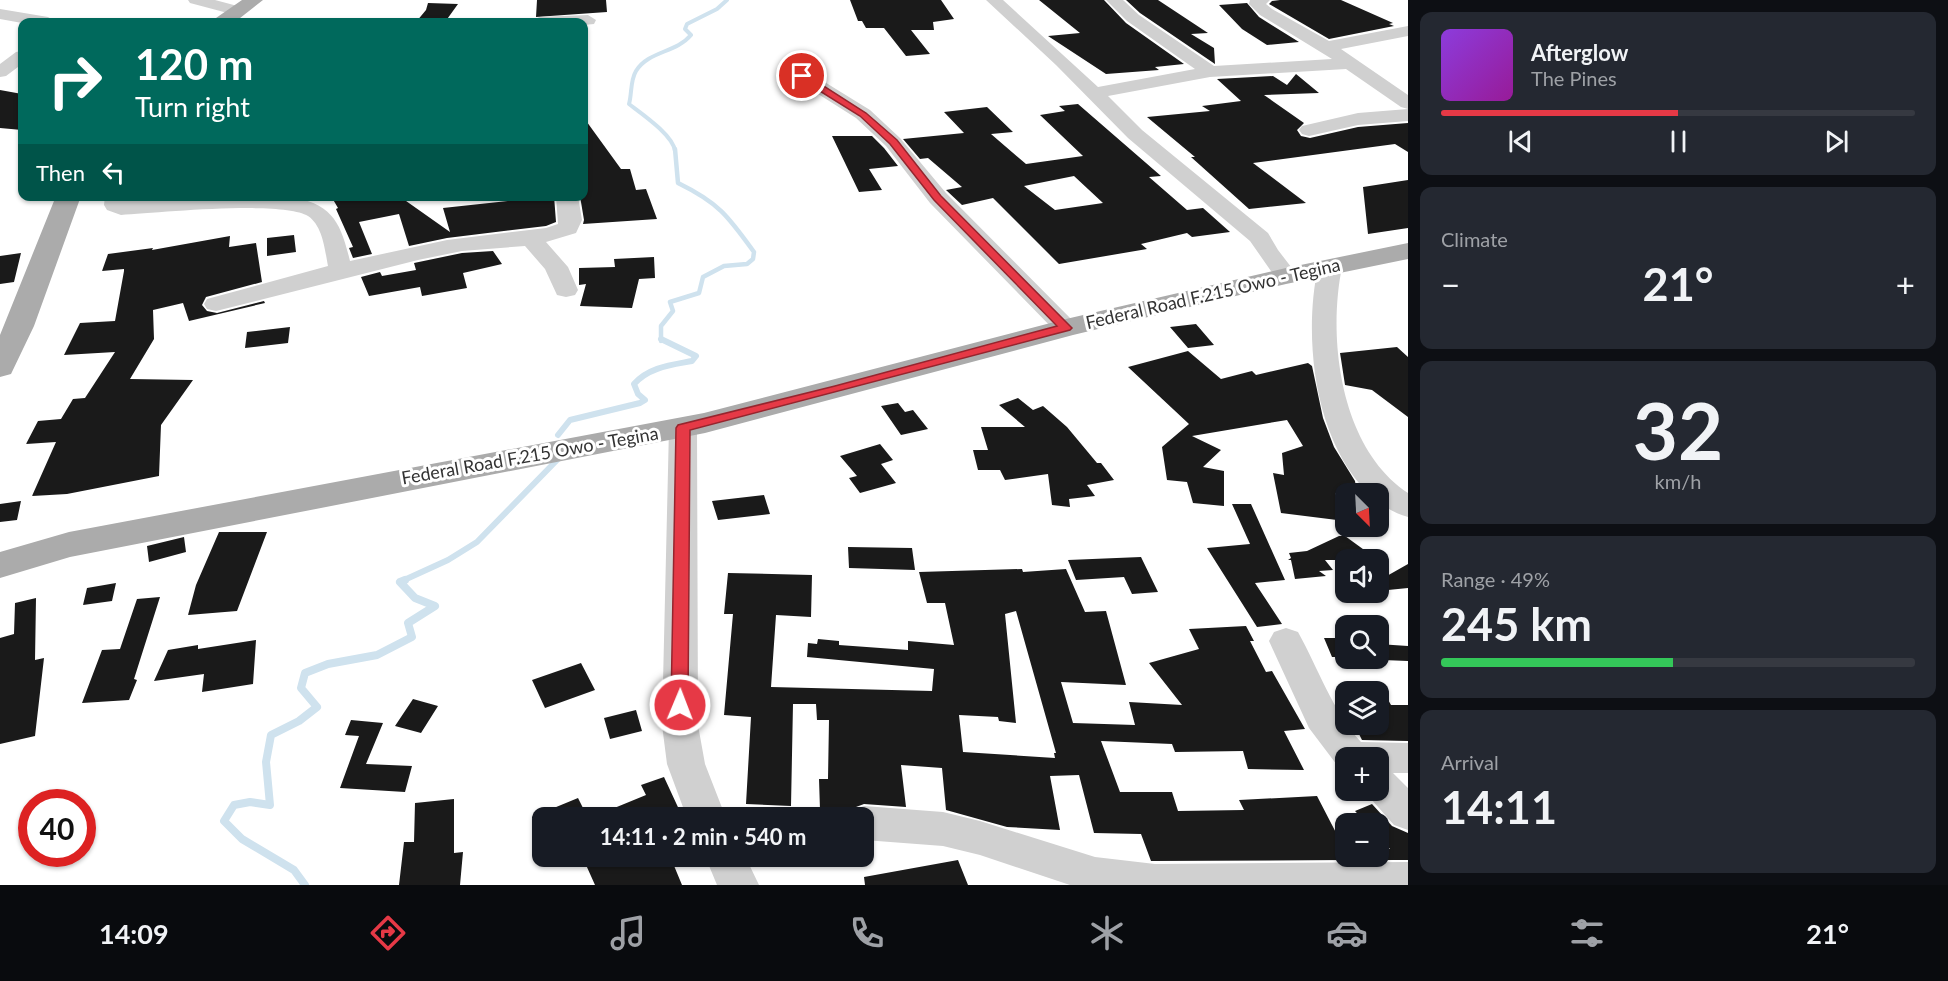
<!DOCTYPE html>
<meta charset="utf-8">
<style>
:root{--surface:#171b24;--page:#242831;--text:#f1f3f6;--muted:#9ea1a6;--line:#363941;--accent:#e63946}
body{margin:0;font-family:Lato,sans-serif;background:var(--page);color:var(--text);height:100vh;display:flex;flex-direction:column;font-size:22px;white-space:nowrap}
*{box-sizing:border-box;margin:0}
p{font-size:20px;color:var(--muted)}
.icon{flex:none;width:33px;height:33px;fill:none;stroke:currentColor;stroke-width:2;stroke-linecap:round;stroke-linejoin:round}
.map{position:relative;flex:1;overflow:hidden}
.drawer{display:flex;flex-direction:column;gap:12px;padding:12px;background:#0d0f14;width:540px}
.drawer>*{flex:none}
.hud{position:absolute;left:18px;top:18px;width:570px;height:183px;border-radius:12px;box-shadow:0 2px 4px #0004;background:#00695c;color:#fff;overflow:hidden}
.needle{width:39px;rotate:156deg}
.tools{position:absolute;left:1335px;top:483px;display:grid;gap:12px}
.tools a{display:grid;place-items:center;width:54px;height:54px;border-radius:12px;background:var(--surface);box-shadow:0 2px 4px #0004;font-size:30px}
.speed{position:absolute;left:18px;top:789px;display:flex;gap:12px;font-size:30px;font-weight:700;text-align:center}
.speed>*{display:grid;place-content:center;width:78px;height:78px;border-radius:50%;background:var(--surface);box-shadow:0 2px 4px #0004;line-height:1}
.speed .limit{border:9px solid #d22;background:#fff;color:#111}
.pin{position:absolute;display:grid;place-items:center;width:51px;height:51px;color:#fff;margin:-26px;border:3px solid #fff;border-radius:50%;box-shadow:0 2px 6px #0007}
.me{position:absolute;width:66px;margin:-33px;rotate:1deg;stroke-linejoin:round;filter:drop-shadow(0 0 4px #0008)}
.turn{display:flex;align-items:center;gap:21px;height:126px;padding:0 18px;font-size:27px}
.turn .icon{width:78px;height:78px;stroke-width:2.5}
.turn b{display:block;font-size:42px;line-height:51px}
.then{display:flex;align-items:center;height:57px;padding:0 18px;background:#0003;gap:12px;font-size:22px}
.big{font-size:45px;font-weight:700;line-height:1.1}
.drawer .widget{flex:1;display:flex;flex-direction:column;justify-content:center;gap:9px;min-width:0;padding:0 21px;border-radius:12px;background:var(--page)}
.drawer .dial{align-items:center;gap:0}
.dial b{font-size:78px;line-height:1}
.song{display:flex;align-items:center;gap:18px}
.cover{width:72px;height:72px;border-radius:9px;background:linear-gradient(135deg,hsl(270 70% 55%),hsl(300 70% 35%))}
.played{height:6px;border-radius:3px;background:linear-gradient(90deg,var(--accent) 50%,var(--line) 50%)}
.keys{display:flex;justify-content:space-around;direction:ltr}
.heat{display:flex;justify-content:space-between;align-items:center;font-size:33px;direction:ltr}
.charge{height:9px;border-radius:4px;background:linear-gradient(90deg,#34c759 49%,var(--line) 0)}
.trip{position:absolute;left:532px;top:807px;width:342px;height:60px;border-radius:12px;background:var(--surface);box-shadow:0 2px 4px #0004;font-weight:700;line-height:60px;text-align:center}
.dock{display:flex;height:96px;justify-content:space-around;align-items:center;background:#090b0e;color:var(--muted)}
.dock .icon{width:42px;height:42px}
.dock .active{color:var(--accent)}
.dock b{font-size:27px;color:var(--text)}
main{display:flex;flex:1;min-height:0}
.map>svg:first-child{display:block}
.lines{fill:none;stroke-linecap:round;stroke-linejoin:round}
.stream-far3{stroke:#cfe2ee;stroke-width:4}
.stream-far2{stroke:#cfe2ee;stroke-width:4.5}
.stream-far1{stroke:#cfe2ee;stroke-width:6}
.stream{stroke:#cfe2ee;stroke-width:8}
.building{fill:#1a1a1a;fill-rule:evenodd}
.minor{fill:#d0d0d0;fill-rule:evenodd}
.major{fill:#ababab;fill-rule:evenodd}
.route{fill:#e63946;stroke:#96252e;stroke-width:1.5}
.labels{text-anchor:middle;stroke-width:6;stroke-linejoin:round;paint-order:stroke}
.street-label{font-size:18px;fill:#333;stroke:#fff}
</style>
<main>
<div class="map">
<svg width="1408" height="885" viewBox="0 0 1408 885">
<rect width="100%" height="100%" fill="#fff"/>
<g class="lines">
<path class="stream-far3" d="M675 151C673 135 642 114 629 104 632 94 630 81 636 71 648 51 676 53 691 35L685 29 687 24 717 9 727 0"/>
<path class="stream-far2" d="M661 341V326L673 311 670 302 699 293 703 277 724 266 747 264 753 259 754 252C728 216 719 203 678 183L675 149"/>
<path class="stream-far1" d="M558 435 570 420 640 403 645 400 638 394 634 384C649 367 671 365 692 361L696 356 661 339
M402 581 448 560 477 542 558 459"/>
<path class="stream" d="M305 885 294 870 242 839 224 821 234 805 250 802 270 805 266 762 271 735 299 721 317 707 301 688 305 673 328 664 377 655 412 637 408 623 435 606 415 598 400 582 405 580"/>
</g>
<path class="building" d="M537 0H606L607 12 536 17Z
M850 0H941L954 19 933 22 934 30H911L930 54 906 56 884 28H866L862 21H858Z
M1039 0H1104L1126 23 1184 64 1155 67 1159 70 1106 74 1048 36 1080 33Z
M1126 0H1158L1208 33 1191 34 1214 48 1215 64 1140 13Z
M1280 0H1341L1393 23 1389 24 1394 26 1329 39 1269 4 1272 1Z
M428 3 458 4 445 22H416L426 10Z
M1247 3 1259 17 1299 42 1267 45 1242 29 1219 5Z
M1296 74 1319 93 1264 95 1304 123 1297 130 1301 136 1310 138 1358 127 1408 123V152L1395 144 1253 163 1306 203 1249 209 1191 157H1195L1147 117 1210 111 1202 106 1241 101 1217 79 1273 76 1287 85Z
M0 90 22 94V130L0 128Z
M1078 104 1161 176 1149 177 1187 210 1203 208 1230 232 1192 237 1187 233 1141 244 1147 249 1059 264 993 198 962 205 946 190 962 187 928 158 920 159 903 139 964 133 944 112 987 107 1013 132 991 134 1026 164 1083 156 1040 115 1065 111 1059 106ZM1074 176 1103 203 1055 210 1024 186Z
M584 118 621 169H630L636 190 646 189 657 219 583 224 584 220 580 196H584Z
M832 136H872L884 148 898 166 869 169 882 190 859 192Z
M1408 180V228L1368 234 1363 187Z
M331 196H399L450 232 443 208 554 196 556 222 546 226 447 238 409 246 399 214 359 222 372 254 353 258 349 248 353 247 336 209 338 208Z
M294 235 296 252 267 256V238Z
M230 236 229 247 256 243 262 282 206 297 202 305 207 311 217 313 264 301 265 303 189 321 183 303 153 310 154 339 130 379 193 380 161 425 159 476 67 494 32 496 56 442 26 444 38 421 61 419 73 399 85 398 115 352 64 355 80 323 115 321 124 271V269L102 271 108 254 153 248 152 250Z
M493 251 502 264 463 273 467 288 422 296 420 287 369 296 361 277 380 272 382 276 416 270 414 263 462 253Z
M21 253 14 282 0 284V256Z
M654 257 655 278 639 279 632 308 580 306 586 284 579 285V268L615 267 614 259Z
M1196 324 1214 345 1188 348 1170 327Z
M290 327 288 343 245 348 247 332Z
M1397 347 1408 357V417L1372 390 1345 385 1341 359 1340 353Z
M1188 351 1221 379 1252 371 1256 375 1308 363 1312 366 1323 418 1334 447 1355 481 1357 494H1346V495L1335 493 1337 520 1281 513 1273 473 1284 475 1282 453 1303 446 1287 420 1192 436 1221 450 1203 467 1224 471V506L1193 503 1187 482 1167 480 1162 447 1189 424 1128 367Z
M1018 398 1033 410 1043 406 1067 427 1097 463H1101L1114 480 1087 485 1095 496 1069 499 1070 507 1052 505 1048 474 1005 480 1000 470H978L973 450H988L981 427H1025L999 405Z
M898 403 905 412 913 410 928 429 901 435 881 406Z
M880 444 893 460 881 464 896 483 860 493 849 478 857 476 840 456Z
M764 495 770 514 718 520 712 501Z
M21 501 17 520 0 522V504Z
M1232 504H1251L1285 580 1255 583 1282 624 1257 627 1207 548 1250 544Z
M219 532H267L237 611 188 615 196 585Z
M1339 536H1345L1378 560H1325L1333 570 1319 571 1326 576 1295 579 1291 560H1288L1291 558 1289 553 1307 551Z
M184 537 186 552 149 562 147 546Z
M848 547 912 548 915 570 849 568Z
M1141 557 1158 592 1132 594 1124 577 1076 580 1068 560Z
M1408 564V588L1378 591V581Z
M1022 569 1023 572 1066 569 1085 612 1106 611 1126 685 1061 682 1073 723 1135 725 1129 702 1182 705 1149 663 1199 649 1189 629 1246 626 1254 641H1250L1266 672 1272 671 1305 729 1284 731 1304 770 1248 769 1243 751 1175 752 1172 744 1101 741 1120 792H1172L1178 811 1244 810 1239 800 1317 796 1346 852V860L1151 861 1141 834 1094 833 1079 775 1050 776 1060 830 1007 827 946 810 942 768 901 765 906 807 864 804 848 810H820L819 779H828L829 720H817L816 704H793L791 806 746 804 751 717 724 715 733 614H724L728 573 812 575 811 617 776 615 771 687 932 691 934 669 807 657 808 643 817 644 818 639 839 641V645L908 650V641L954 645 945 603H927L919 572ZM1016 611 1056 753H1054L1055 758 963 752 959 715 998 717 999 721 1016 723 1005 614Z
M116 583 112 601 83 605 87 588Z
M160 597 134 679 137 680 129 700 82 703 102 650 120 649 137 599Z
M36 598 35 660 44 658 35 736 0 744V638L14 634 15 603Z
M1324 638H1346V657H1332Z
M256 640 253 684 202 692 204 674 154 681 168 650 198 645V649Z
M1378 644 1408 646V661L1383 660Z
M581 663 595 690 545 708 532 680Z
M1378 682 1391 705H1408V741L1362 740 1354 724H1378Z
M413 699 438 706 421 733 395 726Z
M636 710 642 731 610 739 604 718Z
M351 720 383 723 366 764 412 766 405 792 340 788 359 736 345 735Z
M664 777 683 818H590L646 795 641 785Z
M578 798 588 818H532V817Z
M454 799V853L463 852 460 885H399L404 842H414L415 803Z
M1372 804 1392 826 1408 833V860H1378V849H1390L1378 836V824H1367L1355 811Z
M582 856H670L682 885H595Z
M958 860 968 885H865L864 877Z"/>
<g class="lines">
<path class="minor" d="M188 0H215L245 8 247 11 239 16 190 3Z
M986 0H1003L1098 87 1195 69 1127 21 1106 0H1123L1139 15 1214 66 1332 59 1260 15 1249 4 1250 0H1270L1266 4 1272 9 1329 41 1408 26V36L1341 49 1408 95V109L1401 107 1346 69 1210 77 1108 96 1142 130 1268 233 1278 250 1298 276 1294 281 1286 283 1278 281 1250 241 1128 138 1056 65Z
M0 9 48 17 56 22 22 23 0 19Z
M588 15 596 20 594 24 584 25V22H531L539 17Z
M22 51V64L6 76 0 77V64L16 52Z
M791 64 797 65 870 110 900 138 946 193 1075 323 1079 328 1075 333 1066 336 1057 333 930 203 886 146 856 118 785 73 782 69 785 65Z
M1408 109V121L1358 125 1309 136 1302 134 1299 130 1302 126 1358 113Z
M105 196H127L126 201 288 196C332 204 340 220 350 261L447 240 546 228 558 224 556 196H578L582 220 576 233 546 242 568 267 578 290 575 295 566 297 557 295 545 269 525 246 462 251 418 260 216 311 207 309 204 304 207 299 328 266C325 251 323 226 308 216 283 200 157 213 121 215L107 210 104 205Z
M1330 260 1338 262 1342 267C1327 340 1341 449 1408 493V517C1397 514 1388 509 1378 502V494H1369C1314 441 1303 337 1318 267L1322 262Z
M683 419 693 422 697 428 698 725 705 764 726 818H687L667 764 662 725 669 428 673 422Z
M1286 628 1298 632C1319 670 1332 710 1361 742L1408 743V773H1393L1408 788V830L1394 825 1363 790H1378V758H1346V771L1340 769 1309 728 1269 641 1274 632Z
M864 806 943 812 980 821 1095 857 1155 864 1408 862V885H1070L980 855 943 846 864 840V818H847L850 811Z
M705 856H745L759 885H717Z"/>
<path class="major" d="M242 0H263L235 22H214L216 18Z
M56 196H81L34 326 11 374 0 377V335Z
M1408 243V259L1286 284 1073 335 705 433 70 557 0 578V552L69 532 704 413 1066 319 1286 268Z"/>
</g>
<path class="route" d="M799 74H805L866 113 897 140 941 196 1072 328 1070 330 690 430 688 705 686 710 680 712 674 710 671 705 676 428 678 425 835 386 1057 326 934 200 890 144 860 116 799 78Z"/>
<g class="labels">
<g class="street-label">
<text transform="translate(1213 294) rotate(-13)" y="6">Federal Road F.215 Owo - Tegina</text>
<text transform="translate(530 456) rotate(-10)" y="6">Federal Road F.215 Owo - Tegina</text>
</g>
</g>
</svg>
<div class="tools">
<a><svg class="needle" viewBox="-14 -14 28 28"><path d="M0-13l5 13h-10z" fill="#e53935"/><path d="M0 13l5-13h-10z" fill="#9ea1a6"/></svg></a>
<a><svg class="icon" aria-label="sound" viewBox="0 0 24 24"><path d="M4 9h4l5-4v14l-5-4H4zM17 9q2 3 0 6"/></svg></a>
<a><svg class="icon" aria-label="search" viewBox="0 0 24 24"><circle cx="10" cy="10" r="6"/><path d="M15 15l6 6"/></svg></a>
<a><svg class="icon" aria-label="layers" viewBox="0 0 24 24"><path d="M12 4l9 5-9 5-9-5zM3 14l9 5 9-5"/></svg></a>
<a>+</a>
<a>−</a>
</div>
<div class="speed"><div class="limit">40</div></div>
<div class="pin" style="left:802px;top:76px;background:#d93025"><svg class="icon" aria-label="arrive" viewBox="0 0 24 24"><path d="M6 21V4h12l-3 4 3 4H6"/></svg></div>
<svg class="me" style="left:680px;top:705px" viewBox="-20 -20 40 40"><circle r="17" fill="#e63946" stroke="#fff" stroke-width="3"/><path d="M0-11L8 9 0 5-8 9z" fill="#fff"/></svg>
<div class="trip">14:11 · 2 min · 540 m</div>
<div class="hud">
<div class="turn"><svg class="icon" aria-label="right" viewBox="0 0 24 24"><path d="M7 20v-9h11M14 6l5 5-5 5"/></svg><div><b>120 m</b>Turn right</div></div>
<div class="then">Then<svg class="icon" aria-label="left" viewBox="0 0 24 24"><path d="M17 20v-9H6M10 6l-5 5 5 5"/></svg></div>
</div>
</div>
<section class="drawer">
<div class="widget">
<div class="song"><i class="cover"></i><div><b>Afterglow</b><p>The Pines</p></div></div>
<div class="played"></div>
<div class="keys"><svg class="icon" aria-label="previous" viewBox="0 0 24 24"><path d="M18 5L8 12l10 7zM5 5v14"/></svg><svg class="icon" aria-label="pause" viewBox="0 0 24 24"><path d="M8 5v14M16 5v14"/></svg><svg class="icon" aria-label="next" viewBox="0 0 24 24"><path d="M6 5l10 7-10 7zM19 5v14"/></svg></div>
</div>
<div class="widget"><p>Climate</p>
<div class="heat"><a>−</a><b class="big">21°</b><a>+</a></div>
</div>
<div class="widget dial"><b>32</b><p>km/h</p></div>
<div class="widget"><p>Range · 49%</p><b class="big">245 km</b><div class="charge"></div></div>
<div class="widget"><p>Arrival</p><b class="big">14:11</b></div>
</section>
</main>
<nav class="dock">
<b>14:09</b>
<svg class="icon active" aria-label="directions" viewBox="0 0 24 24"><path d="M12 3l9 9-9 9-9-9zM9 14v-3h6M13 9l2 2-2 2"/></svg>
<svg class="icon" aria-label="music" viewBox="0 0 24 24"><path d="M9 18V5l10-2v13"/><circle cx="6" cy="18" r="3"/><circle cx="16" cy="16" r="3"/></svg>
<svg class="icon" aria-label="phone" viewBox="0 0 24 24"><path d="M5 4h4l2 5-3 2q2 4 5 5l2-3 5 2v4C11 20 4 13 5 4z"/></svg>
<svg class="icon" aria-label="climate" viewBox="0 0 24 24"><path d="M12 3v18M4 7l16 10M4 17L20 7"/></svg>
<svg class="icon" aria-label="car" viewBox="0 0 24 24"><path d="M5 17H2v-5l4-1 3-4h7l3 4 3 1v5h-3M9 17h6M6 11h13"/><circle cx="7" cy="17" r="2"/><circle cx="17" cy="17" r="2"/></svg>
<svg class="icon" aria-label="filters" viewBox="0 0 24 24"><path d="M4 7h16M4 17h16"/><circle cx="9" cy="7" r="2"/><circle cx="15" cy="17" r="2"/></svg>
<b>21°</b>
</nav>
